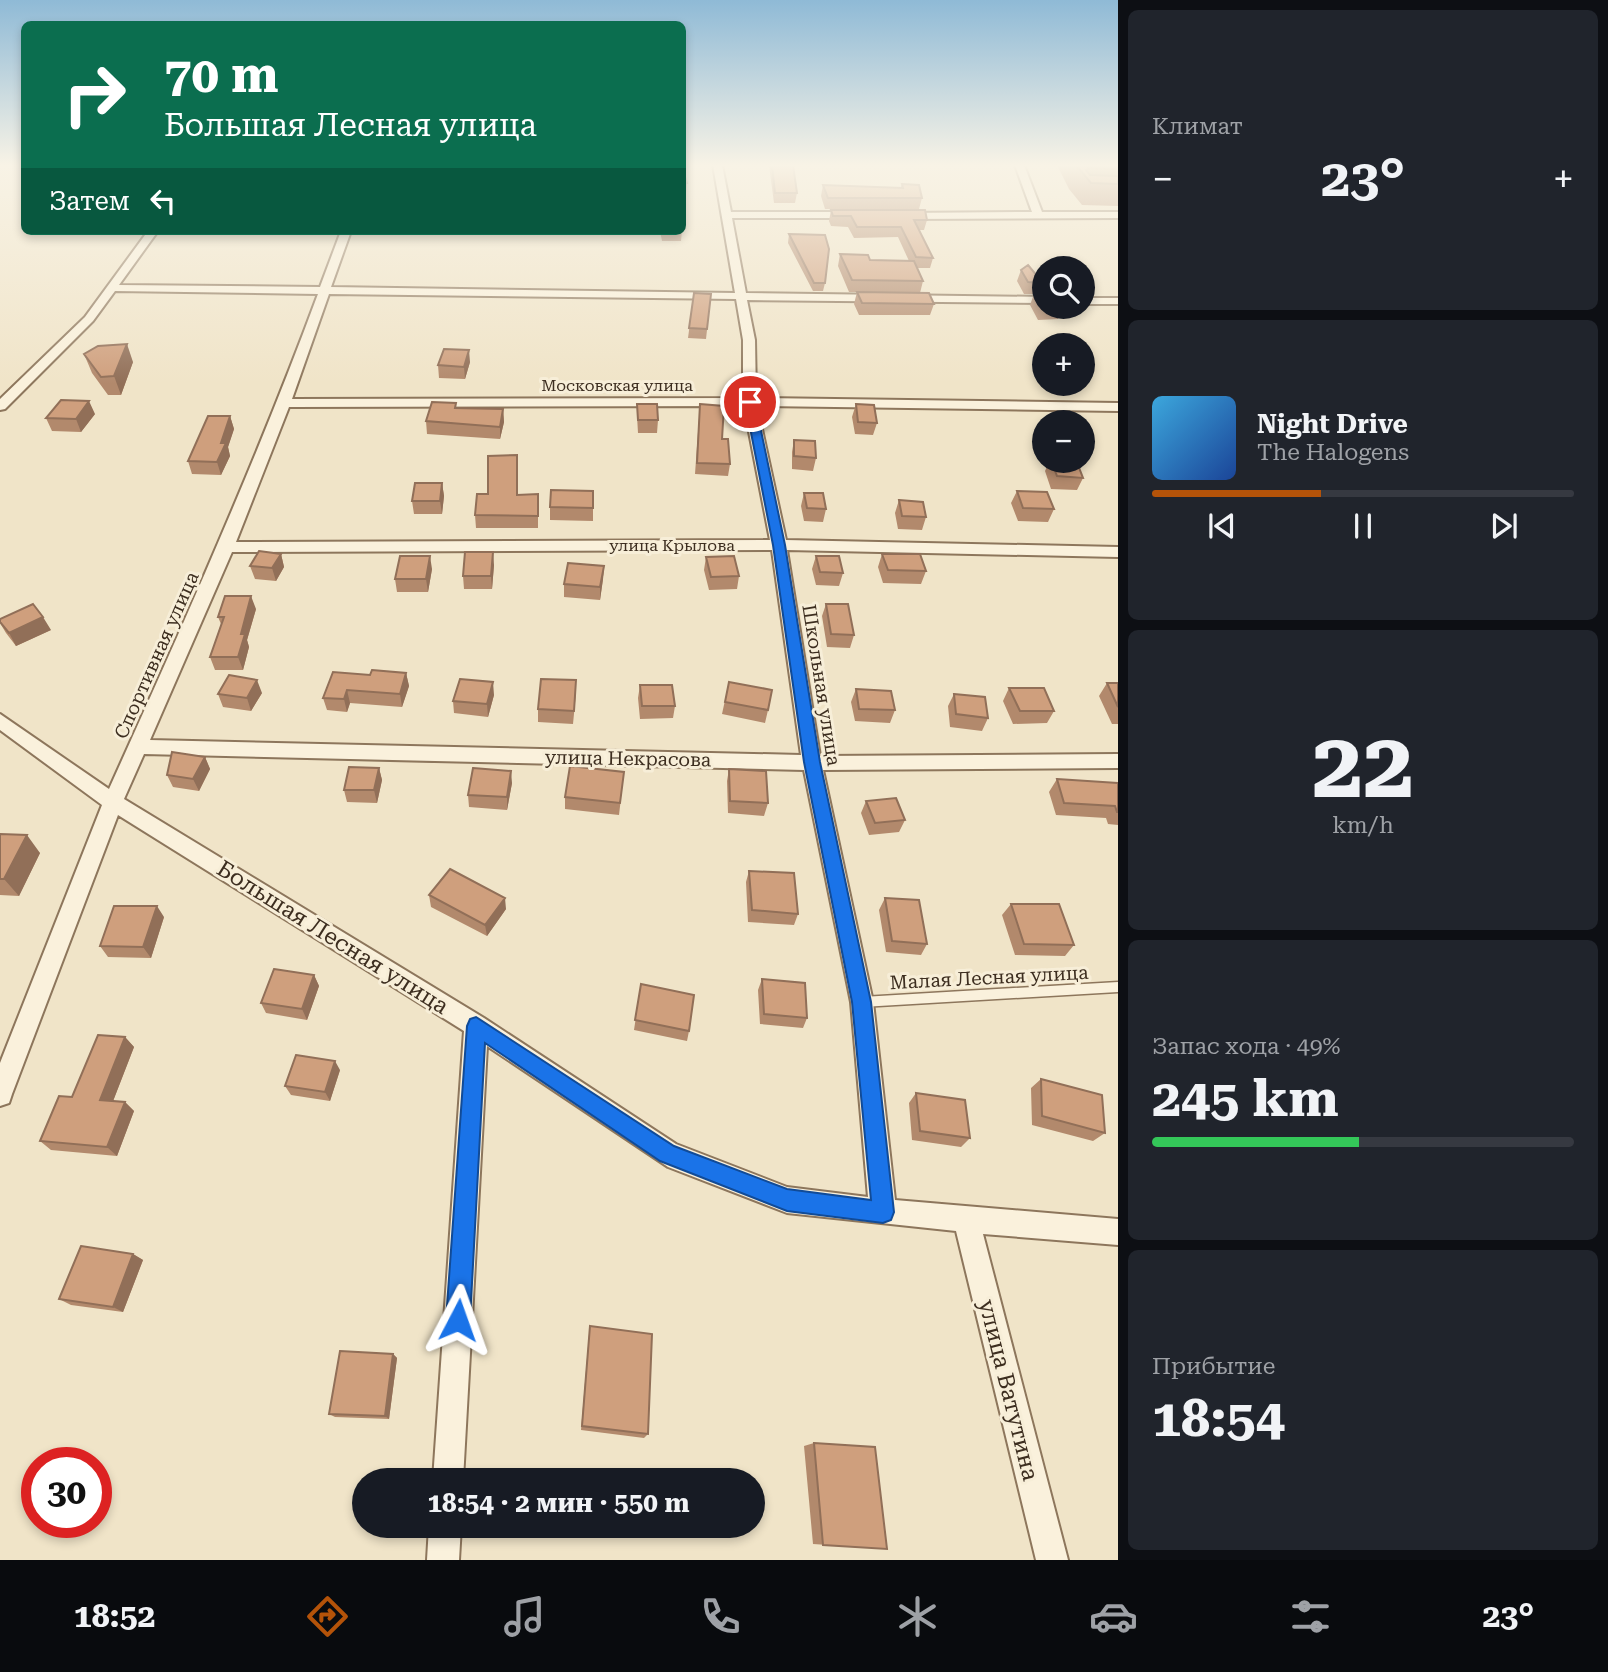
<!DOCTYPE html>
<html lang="ru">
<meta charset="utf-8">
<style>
:root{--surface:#171b24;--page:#20242c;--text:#f1f3f6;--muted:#9ea1a6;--line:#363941;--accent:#b45309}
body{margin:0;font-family:"Roboto Serif",serif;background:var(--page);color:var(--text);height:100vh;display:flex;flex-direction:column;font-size:26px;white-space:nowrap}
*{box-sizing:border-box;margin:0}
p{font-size:23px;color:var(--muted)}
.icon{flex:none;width:38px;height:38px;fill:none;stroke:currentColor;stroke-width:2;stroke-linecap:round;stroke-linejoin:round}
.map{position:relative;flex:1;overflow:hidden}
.side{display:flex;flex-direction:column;gap:10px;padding:10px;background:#0d0f14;width:490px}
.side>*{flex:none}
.guide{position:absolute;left:21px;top:21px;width:665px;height:214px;border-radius:10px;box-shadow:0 4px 10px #0003;background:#0b6e4f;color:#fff;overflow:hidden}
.tools{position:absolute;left:1032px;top:256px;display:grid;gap:14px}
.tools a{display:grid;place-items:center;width:63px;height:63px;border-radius:50%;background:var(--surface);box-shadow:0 4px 10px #0003;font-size:35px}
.speed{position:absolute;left:21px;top:1447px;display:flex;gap:14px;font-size:35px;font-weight:700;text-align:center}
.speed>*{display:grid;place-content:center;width:91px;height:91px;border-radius:50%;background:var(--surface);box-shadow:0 4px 10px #0003;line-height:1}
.speed .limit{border:10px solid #d22;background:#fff;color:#111}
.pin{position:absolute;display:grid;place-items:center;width:60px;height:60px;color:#fff;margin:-30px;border:4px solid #fff;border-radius:50%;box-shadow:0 2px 7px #0007}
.me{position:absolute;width:77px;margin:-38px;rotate:4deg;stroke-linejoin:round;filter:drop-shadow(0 0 5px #0008)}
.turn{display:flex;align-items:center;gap:24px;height:147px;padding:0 28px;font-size:32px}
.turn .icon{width:91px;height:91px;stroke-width:2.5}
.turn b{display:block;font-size:49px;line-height:60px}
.then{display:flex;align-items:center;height:66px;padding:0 28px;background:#0003;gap:14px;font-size:26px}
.big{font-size:52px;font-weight:700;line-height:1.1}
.side .tile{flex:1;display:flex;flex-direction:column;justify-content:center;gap:10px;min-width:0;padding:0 24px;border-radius:10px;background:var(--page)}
.side .dial{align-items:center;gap:0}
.dial b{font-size:91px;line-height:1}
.song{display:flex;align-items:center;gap:21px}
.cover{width:84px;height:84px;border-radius:10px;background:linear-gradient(135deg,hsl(200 70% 55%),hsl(220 70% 35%))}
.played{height:7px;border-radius:4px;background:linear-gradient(90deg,var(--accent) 40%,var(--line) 40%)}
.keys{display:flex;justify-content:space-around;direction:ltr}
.heat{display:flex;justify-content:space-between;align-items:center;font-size:38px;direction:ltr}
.charge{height:10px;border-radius:5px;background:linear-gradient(90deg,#34c759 49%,var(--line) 0)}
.trip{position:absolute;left:352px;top:1468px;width:413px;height:70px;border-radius:35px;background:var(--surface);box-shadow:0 4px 10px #0003;font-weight:700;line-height:70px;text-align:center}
.dock{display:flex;height:112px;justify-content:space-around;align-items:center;background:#090b0e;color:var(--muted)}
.dock .icon{width:49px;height:49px}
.dock .current{color:var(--accent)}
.dock b{font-size:32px;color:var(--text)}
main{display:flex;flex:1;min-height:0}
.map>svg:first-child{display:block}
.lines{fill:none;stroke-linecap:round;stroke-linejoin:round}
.lane-casing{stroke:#8d765c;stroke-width:3}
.street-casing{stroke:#8d765c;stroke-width:4}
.lane{fill:#faf1dc;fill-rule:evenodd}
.street{fill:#faf1dc;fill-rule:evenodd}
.wall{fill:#b2896c}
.shaded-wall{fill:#916f58}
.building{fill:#cf9f7d;stroke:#916f58;stroke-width:2}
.route{fill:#1a73e8;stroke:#114b97;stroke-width:2}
.labels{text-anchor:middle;stroke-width:6;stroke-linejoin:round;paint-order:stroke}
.far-street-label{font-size:16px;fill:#3d2e20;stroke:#f7eed8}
.street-label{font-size:19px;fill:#3d2e20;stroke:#f7eed8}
.near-street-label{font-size:23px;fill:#3d2e20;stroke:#f7eed8}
</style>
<main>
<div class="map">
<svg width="1118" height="1560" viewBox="0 0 1118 1560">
<rect width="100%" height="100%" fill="#f0e4c8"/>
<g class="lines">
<defs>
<path id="lane" d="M1118 982V992L862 1007 858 1006 856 1002 858 998 862 997Z"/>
<path id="street" d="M713 165H722L731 212H854L859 215 854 218H732L746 293 1045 297V303L747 300 755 340 756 398 1118 403V411L757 406 786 540 1118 547V557L787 550 820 756 1118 754V768L823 770 873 1002 895 1200 1118 1219V1245L983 1234 1068 1560H1036L956 1231 787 1213 668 1167 487 1046 463 1480H433L464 1031 118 815 12 1094 9 1103 0 1106V1063L102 805 0 730V714L109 789C183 625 256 462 318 294L115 291 93 321 5 409 0 410V399L85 317 148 231H158L119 285 320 287 341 231H351L331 287 735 293ZM329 294 736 299 743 340V398L292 399ZM744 406 770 540 236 542 289 407ZM772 550 801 755 150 740 232 552ZM144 754 804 770 851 1002 868 1197 787 1187 676 1144 484 1018 124 799Z
M1015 165H1024L1042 212H1118V218L902 219 897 216 902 213 1032 212Z
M1083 298H1118V304H1083Z
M429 1526H461L459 1560H427Z"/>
</defs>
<use href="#lane" class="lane-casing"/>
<use href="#street" class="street-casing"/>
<use href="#lane" class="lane"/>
<use href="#street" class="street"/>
</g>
<path class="wall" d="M769 165H793L797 193 795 203H774Z
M1057 165H1118V206L1082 205 1069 189Z
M682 167 687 183 685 204H682Z
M902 184 922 198 919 209H825L821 196 823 185 901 188Z
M831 210 927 220 924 230H919L933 258 930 268H917L923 281 920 293 934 304 930 315H859L854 304 857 292H871H849L838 266 840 254 870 260 909 261 898 237 854 238 848 227 831 226 829 221Z
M660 231H682L681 241H662Z
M789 234 825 283 823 291H813L788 243Z
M1021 270 1043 283 1038 294 1063 307 1058 319 1038 320 1030 305 1034 294H1024L1017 281Z
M694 293 711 294 706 339 688 338Z
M84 354 133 362 121 395H108L92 373Z
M470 362 465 379 439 378 438 365Z
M637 404 658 420 657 433H638L637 416Z
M700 404 722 439 730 464 728 476 695 474Z
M856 404 877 423 873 435 855 434 852 417Z
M457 408 503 409 504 422 500 439 427 434 426 421Z
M95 414 81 432 52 431 46 418Z
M230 416 234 429 228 447 230 456 221 475 192 474 188 461Z
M794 440 816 458 813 471 792 469V452Z
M1050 460H1076L1083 478 1077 490 1051 489 1045 471Z
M442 483 444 496 442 514H414L412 501Z
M593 491V521L550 520V507Z
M1017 491 1054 509 1048 522 1018 521 1011 503Z
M804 493 826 509 823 522 804 521 801 506Z
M538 494V528H476L475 515 517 495Z
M899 500 926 517 922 530 898 529 895 513Z
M281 554 284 567 276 581 255 579 250 566Z
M882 554 926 571 921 584 883 583 878 567Z
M816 556 843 573 839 586 816 585 812 569Z
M706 557 739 576 737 589 709 590 704 570Z
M494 565 492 589H464L463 576Z
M604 566 603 579 600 600 564 597V584Z
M432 569 428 592H397L395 579Z
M826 604 854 635 850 648 827 647 822 616Z
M256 609 247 640 249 647 243 670H215L210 657 221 624 218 617Z
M0 623 51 630 16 646 6 633Z
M406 673 409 686 402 707 350 703 347 712 327 710 323 698 370 675Z
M729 682 768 710 765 723 722 714Z
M1107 683H1118V724H1112L1099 696Z
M640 685 675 706 673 718 640 719 638 698Z
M1009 688 1054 711 1047 723 1013 724 1003 701Z
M856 689 895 710 890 723 855 721 851 702Z
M262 693 251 711 223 707 218 694Z
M576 693 573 724 538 722V709Z
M954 694 988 718 982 731 950 727 948 706Z
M494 695 488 717 454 713 453 701Z
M205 757 210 769 199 791 173 787 167 775Z
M379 768 382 780 377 803 347 802 344 790Z
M729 769 768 803 764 816 728 813 727 781Z
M624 772 619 815 565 809V797Z
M1057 779 1118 783V825L1108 824 1106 818 1056 815 1049 792Z
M512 783 507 810 469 807 468 795Z
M866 801 905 820 899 832 869 835 861 813Z
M0 834 40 853 19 896 0 895Z
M749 871 798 914 794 925 748 922 746 882Z
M429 895 506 909 487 936 431 907Z
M885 898 927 944 921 955 886 952 879 910Z
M1011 904 1074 945 1065 956 1015 955 1002 915Z
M164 917 151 958 108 957 100 946Z
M314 975 319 986 307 1020 266 1013 261 1003Z
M762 979 807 1018 803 1028 760 1024 758 990Z
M641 984 689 1031 687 1041 634 1030Z
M125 1037 134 1047 113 1101 125 1102 134 1111 117 1156 51 1150 40 1141 72 1097Z
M340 1070 330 1101 291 1095 285 1086Z
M1041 1079 1105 1133 1093 1141 1032 1125 1031 1088Z
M916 1093 970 1138 961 1147 912 1140 909 1103Z
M133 1254 143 1260 123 1312 71 1305 59 1299Z
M589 1334 648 1434 644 1438 581 1430Z
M393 1354 397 1358 389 1419 335 1417 329 1414Z
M814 1443 887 1549 813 1544 804 1446Z"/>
<path class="shaded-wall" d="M127 344 133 362 121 395 114 376Z
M469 350 470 362 465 379 464 367Z
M89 401 95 414 81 432 76 419Z
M503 409 504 422 500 439V427Z
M230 416 234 429 228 447 230 456 221 475 217 462 221 443Z
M442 483 444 496 442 514 440 501Z
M493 552 494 565 492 589 491 576Z
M281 554 284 567 276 581 272 568Z
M430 556 432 569 428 592 426 579Z
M604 566 603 579 600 600V587Z
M251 596 256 609 247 640 249 647 243 670 238 657 241 634Z
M43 617 51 630 16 646 9 633Z
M406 673 409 686 402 707 400 694Z
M257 680 262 693 251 711 247 698Z
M493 682 494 695 488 717 487 704Z
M347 690 350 703 347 712 344 699Z
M205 757 210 769 199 791 193 779Z
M379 768 382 780 377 803 374 790Z
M511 771 512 783 507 810V797Z
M27 835 40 853 19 896 4 879Z
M505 898 506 909 487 936 485 925Z
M157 906 164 917 151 958 143 947Z
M314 975 319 986 307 1020 302 1009Z
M125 1037 134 1047 110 1109 100 1100Z
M335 1061 340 1070 330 1101 325 1092Z
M125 1102 134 1111 117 1156 107 1147Z
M133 1254 143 1260 123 1312 113 1307Z
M393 1354 397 1358 389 1419 385 1416Z"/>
<path class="building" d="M772 165H793L797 193H775Z
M1076 165H1118V169L1088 168 1086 170 1090 175 1118 176V184L1091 183Z
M682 167 687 183H682Z
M902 184 919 185 922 198H828L823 185 903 188Z
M831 210H925L927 220H914L933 258 916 257 901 227H857L851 216H833Z
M789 234 825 235 829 249 825 283H814Z
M840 254 868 255 870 260 914 261 923 281 852 280Z
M1028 265 1043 283 1028 282 1021 270Z
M857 292 929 293 934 304 862 303Z
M694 293 711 294 707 329 689 328Z
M1045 293V306H1062L1063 307 1042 308 1035 294Z
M127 344 114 376 101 377 84 354 98 346Z
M444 349 469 350 464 367 438 365Z
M61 400 89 401 76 419 46 418Z
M432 402 456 403 455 408 503 409 500 427 426 421Z
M637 404H657L658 420H638Z
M700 404 724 406 722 439H728L730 464 697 463Z
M856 404 874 405 877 423 858 422Z
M208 416H230L221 443H226L217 462 188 461Z
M794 440 815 441 816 458 794 456Z
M517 455V495L538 494V516L475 515 477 494H488V456Z
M1051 460H1076L1083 478 1057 476Z
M415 483H442L440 501H412Z
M551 490 593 491V508L550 507Z
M1017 491 1047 492 1054 509 1023 508Z
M804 493H823L826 509 807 508Z
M899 500 923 502 926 517 902 516Z
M259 551 281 554 272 568 250 566Z
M465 552H493L491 576H463Z
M882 554H920L926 571 888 570Z
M400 556H430L426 579H395Z
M734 556 739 576 711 577 706 557Z
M816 556H839L843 573 820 572Z
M568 563 604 566 600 587 564 584Z
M225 596H251L241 634H245L238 657H210L224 617H218Z
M33 604 43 617 9 633 0 622V619Z
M826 604H848L854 635 831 634Z
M372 670 406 673 400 694 347 690 344 699 323 698 333 672 370 675Z
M229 675 257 680 247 698 218 694Z
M460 679 493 682 487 704 453 701Z
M541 679 576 680 574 711 538 709Z
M729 682 772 690 768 710 725 702Z
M1107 683H1118V707Z
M640 685H672L675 706H642Z
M1009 688H1044L1054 711H1020Z
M856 689 891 691 895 710 859 709Z
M954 694 985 697 988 718 956 714Z
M172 752 205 757 193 779 167 775Z
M570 766 624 772 620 803 565 797Z
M349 767 379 768 374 790H344Z
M473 768 511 771 507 797 468 795Z
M729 769 766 771 768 803 730 801Z
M1057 779 1118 783V812H1117L1115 806 1064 803Z
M896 798 905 820 875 823 866 801Z
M0 834 27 835 4 879H0Z
M450 869 505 898 485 925 429 895Z
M749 871 794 873 798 914 752 910Z
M885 898 919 900 927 944 892 941Z
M1011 904H1059L1074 945 1024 944Z
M114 906H157L143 947 100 946Z
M274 969 314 975 302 1009 261 1003Z
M762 979 805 983 807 1018 764 1014Z
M641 984 694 995 689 1031 635 1020Z
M98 1035 125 1037 100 1100 125 1102 107 1147 40 1141 59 1096 72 1097Z
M296 1055 335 1061 325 1092 285 1086Z
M1041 1079 1102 1095 1105 1133 1042 1116Z
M916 1093 965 1100 970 1138 920 1131Z
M81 1246 133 1254 113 1307 59 1299Z
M590 1326 652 1334 648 1434 582 1426Z
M340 1351 393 1354 385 1416 329 1414Z
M814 1443 875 1447 887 1549 823 1545Z"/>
<linearGradient id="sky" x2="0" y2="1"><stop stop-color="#8fbad6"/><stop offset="0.43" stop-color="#f8f3e6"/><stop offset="1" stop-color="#f8f3e6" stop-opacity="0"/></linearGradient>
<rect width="1118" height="384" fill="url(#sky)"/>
<path class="route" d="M750 399 755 402 785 545 820 762 871 1002 894 1212 891 1220 883 1223 787 1211 660 1161 485 1043 470 1320 466 1328 458 1332 450 1328 446 1320 467 1026 470 1019 476 1017 674 1146 787 1189 871 1200 852 1002 804 762 773 545 745 402Z"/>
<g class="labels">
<g class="far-street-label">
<text x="617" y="391">Московская улица</text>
<text x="672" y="551">улица Крылова</text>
</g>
<g class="street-label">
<text transform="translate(156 655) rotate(-66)" y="7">Спортивная улица</text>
<text transform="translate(822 685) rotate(81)" y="7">Школьная улица</text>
<text transform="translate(628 758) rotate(1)" y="7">улица Некрасова</text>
<text transform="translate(989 977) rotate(-3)" y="7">Малая Лесная улица</text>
</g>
<g class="near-street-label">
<text transform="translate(333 937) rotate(32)" y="8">Большая Лесная улица</text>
<text transform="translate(1009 1390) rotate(76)" y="8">улица Ватутина</text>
</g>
</g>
</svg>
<div class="tools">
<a><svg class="icon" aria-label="search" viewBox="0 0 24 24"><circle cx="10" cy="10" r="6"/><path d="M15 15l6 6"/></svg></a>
<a>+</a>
<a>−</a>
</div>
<div class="speed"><div class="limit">30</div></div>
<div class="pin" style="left:750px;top:402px;background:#d93025"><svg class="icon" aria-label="arrive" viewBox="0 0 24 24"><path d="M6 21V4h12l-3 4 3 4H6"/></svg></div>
<svg class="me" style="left:458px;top:1320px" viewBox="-20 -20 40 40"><path d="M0-17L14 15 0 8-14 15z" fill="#1a73e8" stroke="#fff" stroke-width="4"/></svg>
<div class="trip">18:54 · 2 мин · 550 m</div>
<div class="guide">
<div class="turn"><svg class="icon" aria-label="right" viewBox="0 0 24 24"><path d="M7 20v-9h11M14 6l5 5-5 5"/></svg><div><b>70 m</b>Большая Лесная улица</div></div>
<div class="then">Затем<svg class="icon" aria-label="left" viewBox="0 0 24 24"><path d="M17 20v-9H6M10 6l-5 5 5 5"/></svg></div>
</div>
</div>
<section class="side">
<div class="tile"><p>Климат</p>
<div class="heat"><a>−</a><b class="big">23°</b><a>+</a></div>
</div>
<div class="tile">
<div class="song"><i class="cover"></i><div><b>Night Drive</b><p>The Halogens</p></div></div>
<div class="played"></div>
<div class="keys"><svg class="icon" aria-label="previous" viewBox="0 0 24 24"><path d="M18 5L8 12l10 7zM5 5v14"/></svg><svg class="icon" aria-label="pause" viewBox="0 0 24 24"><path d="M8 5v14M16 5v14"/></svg><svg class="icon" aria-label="next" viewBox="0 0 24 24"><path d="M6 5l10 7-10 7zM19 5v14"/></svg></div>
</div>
<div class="tile dial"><b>22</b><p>km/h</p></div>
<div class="tile"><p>Запас хода · 49%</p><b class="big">245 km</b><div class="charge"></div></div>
<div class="tile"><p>Прибытие</p><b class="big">18:54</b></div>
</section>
</main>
<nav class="dock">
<b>18:52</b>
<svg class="icon current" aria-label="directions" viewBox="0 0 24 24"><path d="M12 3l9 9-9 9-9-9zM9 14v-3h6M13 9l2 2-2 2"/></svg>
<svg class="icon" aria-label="music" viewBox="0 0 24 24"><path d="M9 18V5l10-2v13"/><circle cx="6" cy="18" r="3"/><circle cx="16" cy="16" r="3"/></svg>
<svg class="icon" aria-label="phone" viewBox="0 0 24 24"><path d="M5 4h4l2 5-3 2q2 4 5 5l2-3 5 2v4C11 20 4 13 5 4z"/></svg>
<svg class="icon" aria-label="climate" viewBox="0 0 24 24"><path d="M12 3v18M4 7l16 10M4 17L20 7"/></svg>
<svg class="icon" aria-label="car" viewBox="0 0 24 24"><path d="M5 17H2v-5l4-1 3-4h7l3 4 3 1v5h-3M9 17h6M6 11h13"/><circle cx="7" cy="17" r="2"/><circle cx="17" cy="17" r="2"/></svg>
<svg class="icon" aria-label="filters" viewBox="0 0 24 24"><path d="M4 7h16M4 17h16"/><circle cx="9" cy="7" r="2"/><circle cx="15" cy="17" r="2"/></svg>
<b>23°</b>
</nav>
